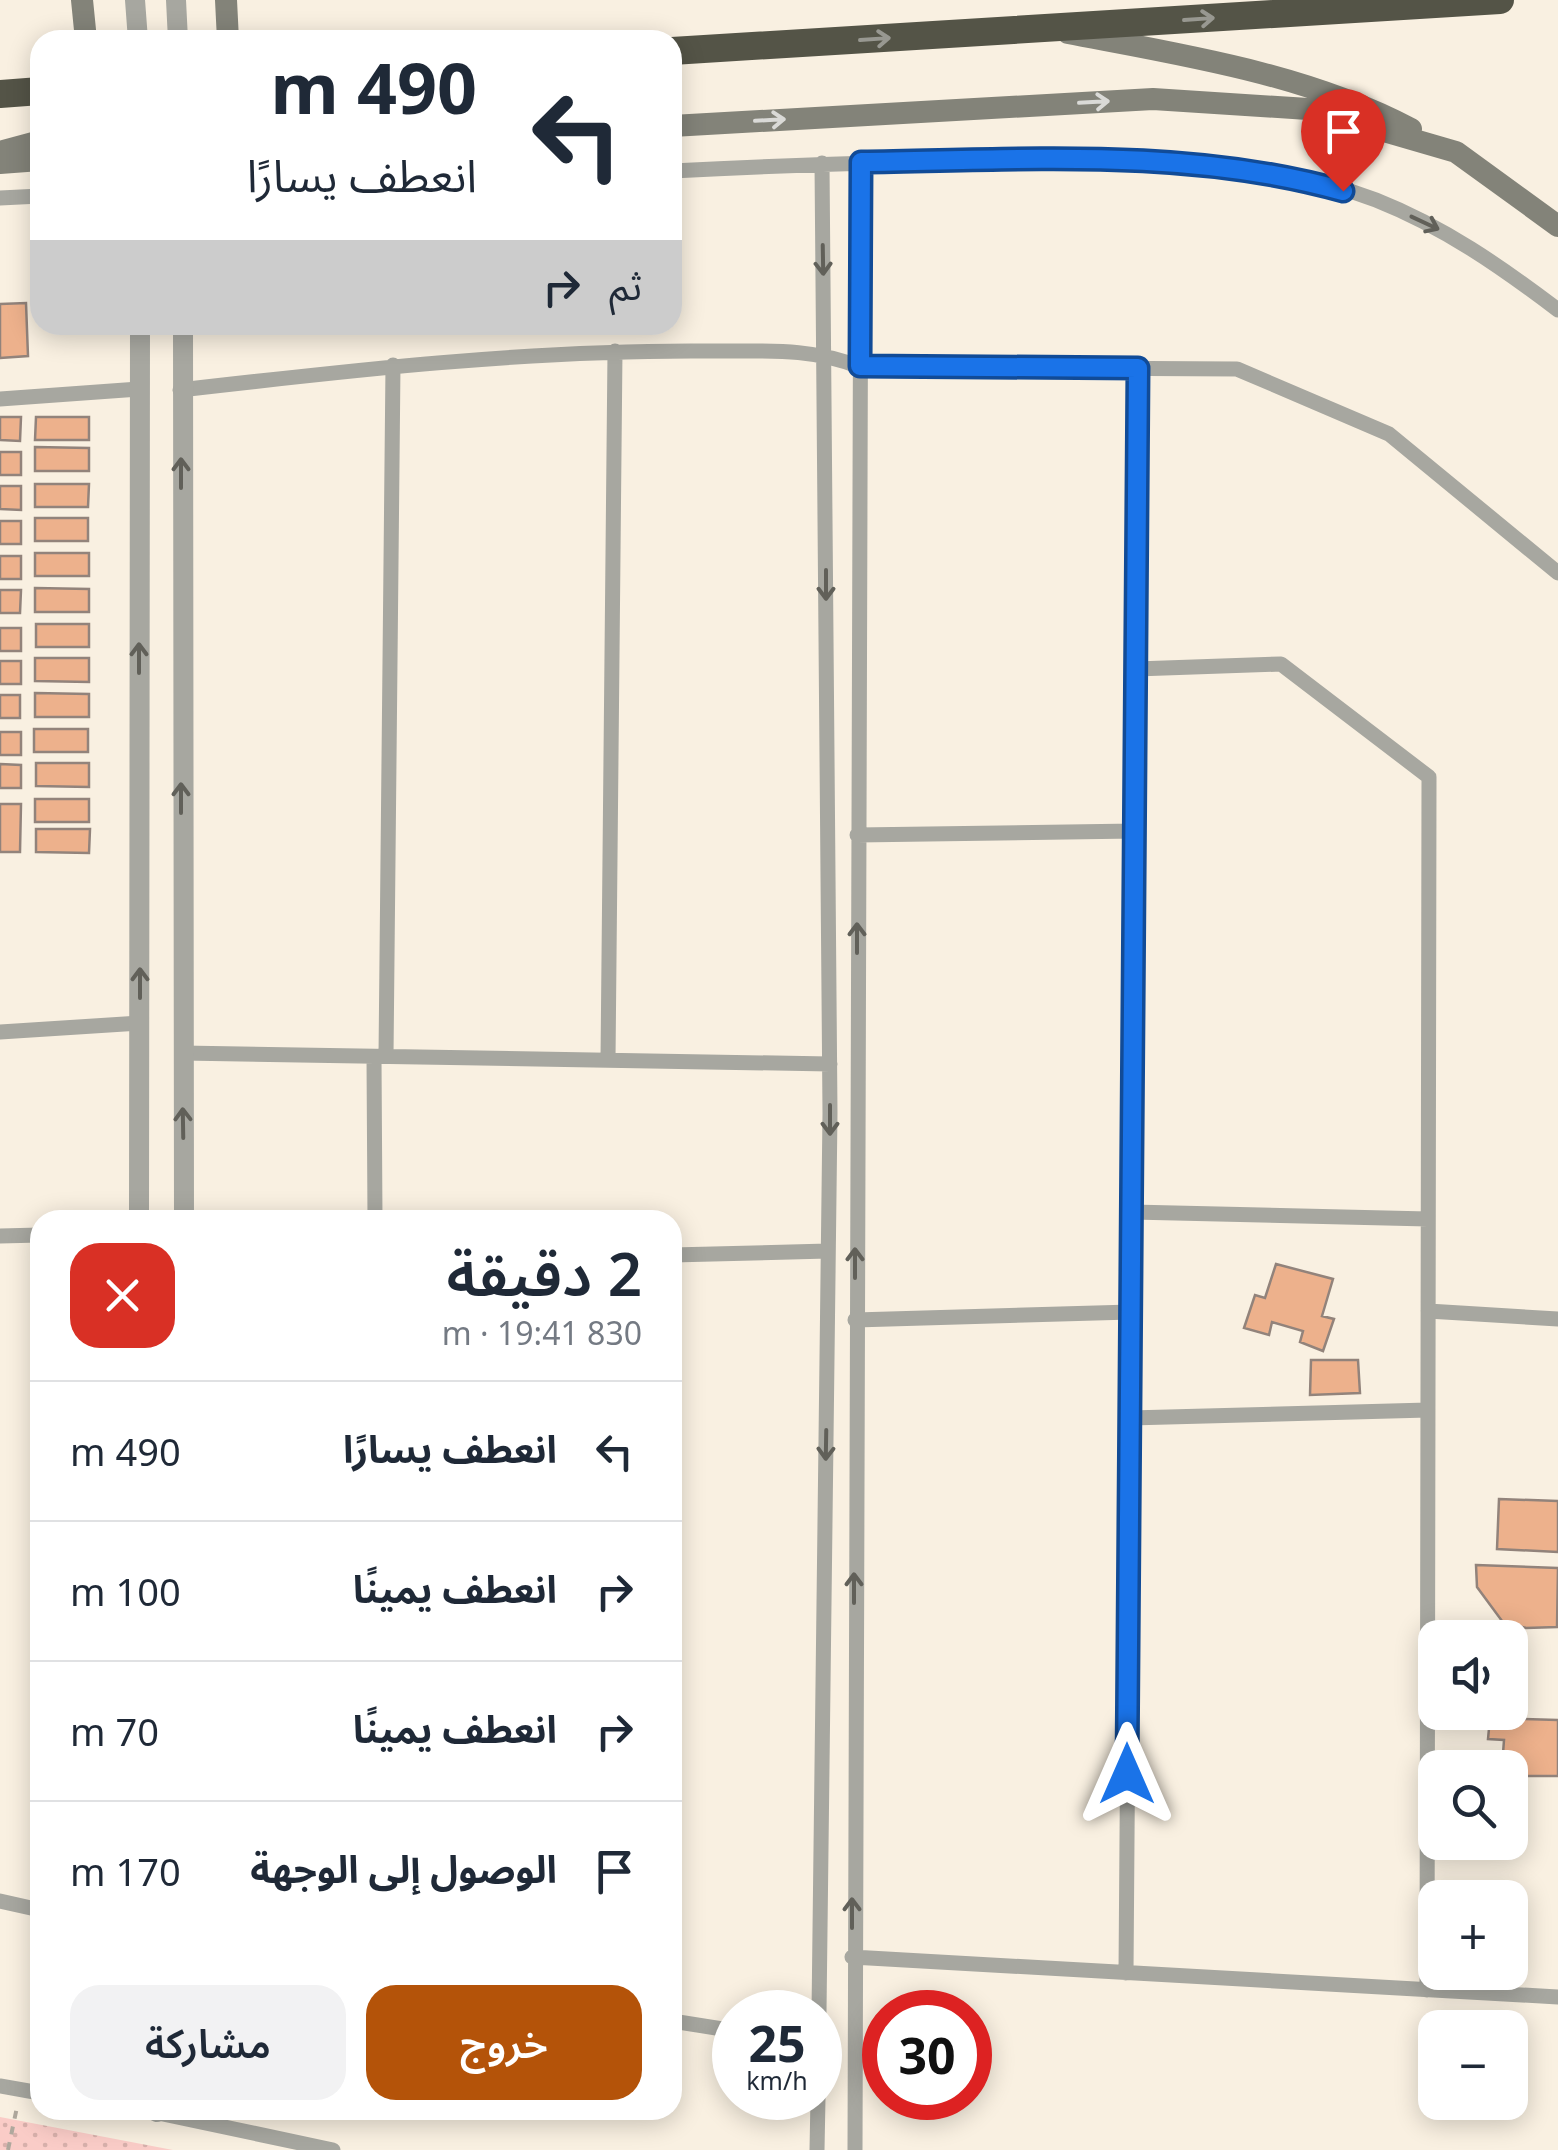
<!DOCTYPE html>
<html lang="ar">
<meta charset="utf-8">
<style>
:root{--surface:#fff;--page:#f2f2f3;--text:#1f2937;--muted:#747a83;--line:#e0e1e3;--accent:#b45309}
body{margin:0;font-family:"Noto Sans","Noto Sans Arabic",sans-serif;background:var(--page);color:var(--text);direction:rtl;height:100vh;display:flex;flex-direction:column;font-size:38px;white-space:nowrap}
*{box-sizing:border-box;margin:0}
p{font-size:32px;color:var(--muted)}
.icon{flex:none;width:55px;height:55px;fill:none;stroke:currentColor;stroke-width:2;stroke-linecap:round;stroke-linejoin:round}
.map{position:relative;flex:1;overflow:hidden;direction:ltr}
.side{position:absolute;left:30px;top:1210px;width:652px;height:910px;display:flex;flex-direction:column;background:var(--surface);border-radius:30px;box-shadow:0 5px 25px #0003;direction:rtl}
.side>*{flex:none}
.banner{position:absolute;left:30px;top:30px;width:652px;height:305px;border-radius:30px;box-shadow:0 5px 25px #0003;direction:rtl;background:#fff;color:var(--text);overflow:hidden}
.controls{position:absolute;left:1418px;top:1620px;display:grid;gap:20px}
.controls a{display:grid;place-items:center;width:110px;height:110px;border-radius:20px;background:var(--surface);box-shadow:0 5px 25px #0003;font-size:50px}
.speed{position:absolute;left:712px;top:1990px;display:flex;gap:20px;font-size:50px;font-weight:700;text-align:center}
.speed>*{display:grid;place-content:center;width:130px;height:130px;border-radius:50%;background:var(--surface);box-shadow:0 5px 25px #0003;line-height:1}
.speed small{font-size:25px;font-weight:400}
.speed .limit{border:15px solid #d22;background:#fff;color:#111}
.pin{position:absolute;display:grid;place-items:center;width:85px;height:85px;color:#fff;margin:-102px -42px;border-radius:50% 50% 50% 0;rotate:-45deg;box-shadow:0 0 10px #0007}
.pin .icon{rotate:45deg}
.me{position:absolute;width:110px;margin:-55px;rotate:0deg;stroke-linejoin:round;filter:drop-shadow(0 0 8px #0008)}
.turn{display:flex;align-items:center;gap:35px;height:210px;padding:0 40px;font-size:45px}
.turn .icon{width:130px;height:130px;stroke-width:2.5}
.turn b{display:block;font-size:70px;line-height:85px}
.then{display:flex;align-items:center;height:95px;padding:0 40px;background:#0003;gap:20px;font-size:38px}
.round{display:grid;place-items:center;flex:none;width:105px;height:105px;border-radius:30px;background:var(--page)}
.overview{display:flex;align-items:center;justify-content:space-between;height:170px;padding:0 40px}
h1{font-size:60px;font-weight:600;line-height:75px}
.primary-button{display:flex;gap:20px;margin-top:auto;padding:20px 40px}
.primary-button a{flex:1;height:115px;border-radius:30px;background:var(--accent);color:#fff;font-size:40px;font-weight:600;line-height:115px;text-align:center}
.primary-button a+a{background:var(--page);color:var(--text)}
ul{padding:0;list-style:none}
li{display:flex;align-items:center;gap:30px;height:140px;padding:0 40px;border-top:2px solid var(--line)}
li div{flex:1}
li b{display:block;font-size:38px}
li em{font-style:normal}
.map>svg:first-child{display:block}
</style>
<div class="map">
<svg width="1558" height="2150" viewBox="0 0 1558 2150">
<defs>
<pattern id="green-dots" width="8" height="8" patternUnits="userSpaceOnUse" patternTransform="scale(2.5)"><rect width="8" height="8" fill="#faccc7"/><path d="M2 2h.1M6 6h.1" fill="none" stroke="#d7b0ab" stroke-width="1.8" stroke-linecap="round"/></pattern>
</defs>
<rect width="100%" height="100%" fill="#f9f0e1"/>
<!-- green -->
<path fill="url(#green-dots)" d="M0,2117L173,2150H0Z"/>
<!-- building -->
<path fill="#edb18c" stroke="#92837b" stroke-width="2.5" d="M26,303L28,356L0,358V304Z
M0,417H21L20,441L0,440Z
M36,417H89V440H35Z
M35,447L89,448V471H35Z
M0,452H21V475H0Z
M35,484H89L88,507H35Z
M0,486H21V510L0,509Z
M35,518H88V541H35Z
M0,521H21V544H0Z
M35,553H89V576H35Z
M0,556H21V579H0Z
M35,588L89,589V612H35Z
M0,590H21L20,613H0Z
M36,624H89V647H36Z
M0,628H21V651H0Z
M35,658H89V682L35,681Z
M0,661H21V684H0Z
M35,693L89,694V717H35Z
M0,695H20V718H0Z
M34,729H88V752H34Z
M0,732H21V755H0Z
M36,763H89V787L36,786Z
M0,764L21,765V788H0Z
M35,799H89V822H35Z
M0,804H21L20,852H0Z
M36,829H90L89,853L36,852Z
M1276,1264L1333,1279L1322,1316L1334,1319L1323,1351L1300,1342L1303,1331L1272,1322L1269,1335L1244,1328L1255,1295L1265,1298Z
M1311,1360H1358L1360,1393L1310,1395Z
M1499,1499L1558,1501V1552L1497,1549Z
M1476,1565L1558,1568L1557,1627L1526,1628L1502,1621L1477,1587Z
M1490,1718L1558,1720V1776H1513V1768L1502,1767L1504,1740L1488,1739Z"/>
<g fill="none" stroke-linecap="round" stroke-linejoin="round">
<!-- path -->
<path stroke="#afa89d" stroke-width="4" stroke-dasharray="8 8" stroke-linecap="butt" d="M8,2150L17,2107"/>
<!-- minor -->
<path stroke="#a7a7a0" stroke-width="15" d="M672,171C789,165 906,161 1023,161C1141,160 1264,157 1376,200C1444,227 1500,266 1558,310
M0,198L40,196
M180,390C354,370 528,350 703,351C759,352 807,346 860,367L1237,369L1389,434L1558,573
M0,399L139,389
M1136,669L1281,664L1429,777L1427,1990
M857,835L1135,831
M0,1032L140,1023
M182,1053L830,1064
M386,1056L393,365
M374,1058L375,1220
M608,1060L615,351
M1132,1212L1428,1219
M0,1236L40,1235
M672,1255L828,1251
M1428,1311L1558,1319
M855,1320L1131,1312
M1130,1418L1428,1410
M0,1901L40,1910
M852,1957L1558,1997
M1126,1973L1138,368
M819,2012L830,1113L822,163
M672,2021L735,2031
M0,2086L40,2093
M144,2110L333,2150
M817,2150L818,2098
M855,2150L861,161"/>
<!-- tertiary -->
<path stroke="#a7a7a0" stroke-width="20" d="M135,0L138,40
M176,0L178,40
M183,325L184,1220
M139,1220L140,325
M156,2110L157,2112"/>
<!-- secondary -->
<path stroke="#838379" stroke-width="22" d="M82,0L86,40
M226,0L228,40
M1068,33C1183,55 1307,74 1411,129
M672,126L1153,99L1308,109L1456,152L1558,226
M0,152L40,141
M0,163L40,160"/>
<!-- motorway -->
<path stroke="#545447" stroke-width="28" d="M672,51L1500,0
M0,94L40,91"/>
</g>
<!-- one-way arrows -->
<defs><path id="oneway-shaft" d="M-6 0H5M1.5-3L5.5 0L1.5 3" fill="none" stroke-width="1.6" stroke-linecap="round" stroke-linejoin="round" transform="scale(2.5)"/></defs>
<g stroke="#989891">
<use href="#oneway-shaft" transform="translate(1199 19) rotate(-4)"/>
<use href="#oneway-shaft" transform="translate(875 39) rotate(-4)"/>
</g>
<g stroke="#dadad7">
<use href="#oneway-shaft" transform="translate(1094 102) rotate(-3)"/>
<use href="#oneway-shaft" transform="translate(770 120) rotate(-3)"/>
</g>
<g stroke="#616059">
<use href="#oneway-shaft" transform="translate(1425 223) rotate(25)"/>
<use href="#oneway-shaft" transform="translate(823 260) rotate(89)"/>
<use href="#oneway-shaft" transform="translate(181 473) rotate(-90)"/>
<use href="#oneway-shaft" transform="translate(826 585) rotate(90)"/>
<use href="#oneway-shaft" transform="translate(139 658) rotate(-90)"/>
<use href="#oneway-shaft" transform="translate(181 798) rotate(-90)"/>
<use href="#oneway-shaft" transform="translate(857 938) rotate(-90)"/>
<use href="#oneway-shaft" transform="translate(140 983) rotate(-90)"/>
<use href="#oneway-shaft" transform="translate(830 1120) rotate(90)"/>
<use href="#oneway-shaft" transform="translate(183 1123) rotate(-91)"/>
<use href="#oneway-shaft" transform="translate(855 1263) rotate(-90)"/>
<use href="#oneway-shaft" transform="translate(826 1445) rotate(91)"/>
<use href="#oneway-shaft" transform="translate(854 1588) rotate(-90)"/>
<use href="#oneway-shaft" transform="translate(852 1913) rotate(-90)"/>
</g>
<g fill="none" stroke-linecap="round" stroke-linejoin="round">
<defs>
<path id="route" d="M1127,1774L1138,368L860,366L861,162C1022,160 1187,147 1343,191"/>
</defs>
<!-- route casing -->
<use href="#route" stroke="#114b97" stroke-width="25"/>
<!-- route -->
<use href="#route" stroke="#1a73e8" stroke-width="18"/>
</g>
</svg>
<div class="controls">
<a><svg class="icon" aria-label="sound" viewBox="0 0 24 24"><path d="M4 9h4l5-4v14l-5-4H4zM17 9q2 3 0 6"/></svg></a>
<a><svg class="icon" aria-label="search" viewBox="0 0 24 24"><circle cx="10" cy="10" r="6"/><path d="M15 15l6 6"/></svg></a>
<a>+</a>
<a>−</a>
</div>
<div class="speed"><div>25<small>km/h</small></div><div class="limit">30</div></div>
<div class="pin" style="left:1343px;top:191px;background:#d93025"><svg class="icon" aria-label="arrive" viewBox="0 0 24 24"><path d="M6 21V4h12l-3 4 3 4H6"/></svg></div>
<svg class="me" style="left:1127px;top:1774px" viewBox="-20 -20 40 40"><path d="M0-17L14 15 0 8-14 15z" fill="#1a73e8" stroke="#fff" stroke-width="4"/></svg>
<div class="banner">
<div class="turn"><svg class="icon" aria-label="left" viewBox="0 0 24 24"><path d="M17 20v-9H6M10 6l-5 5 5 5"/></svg><div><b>490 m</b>انعطف يسارًا</div></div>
<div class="then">ثم<svg class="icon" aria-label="right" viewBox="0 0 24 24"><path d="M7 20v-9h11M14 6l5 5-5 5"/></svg></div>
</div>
<section class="side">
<div class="overview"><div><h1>2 دقيقة</h1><p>830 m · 19:41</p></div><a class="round" style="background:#d93025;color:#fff"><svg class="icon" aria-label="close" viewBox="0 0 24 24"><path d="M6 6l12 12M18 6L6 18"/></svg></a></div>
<ul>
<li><svg class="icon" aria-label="left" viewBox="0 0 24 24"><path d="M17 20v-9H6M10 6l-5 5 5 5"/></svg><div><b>انعطف يسارًا</b></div><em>490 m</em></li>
<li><svg class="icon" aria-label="right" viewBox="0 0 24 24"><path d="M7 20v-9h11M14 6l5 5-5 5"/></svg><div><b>انعطف يمينًا</b></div><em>100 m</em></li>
<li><svg class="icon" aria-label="right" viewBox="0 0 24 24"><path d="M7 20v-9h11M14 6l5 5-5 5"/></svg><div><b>انعطف يمينًا</b></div><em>70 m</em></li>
<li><svg class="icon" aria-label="arrive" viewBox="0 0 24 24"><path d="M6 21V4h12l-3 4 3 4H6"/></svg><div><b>الوصول إلى الوجهة</b></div><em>170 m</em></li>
</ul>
<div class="primary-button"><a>خروج</a><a>مشاركة</a></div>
</section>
</div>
